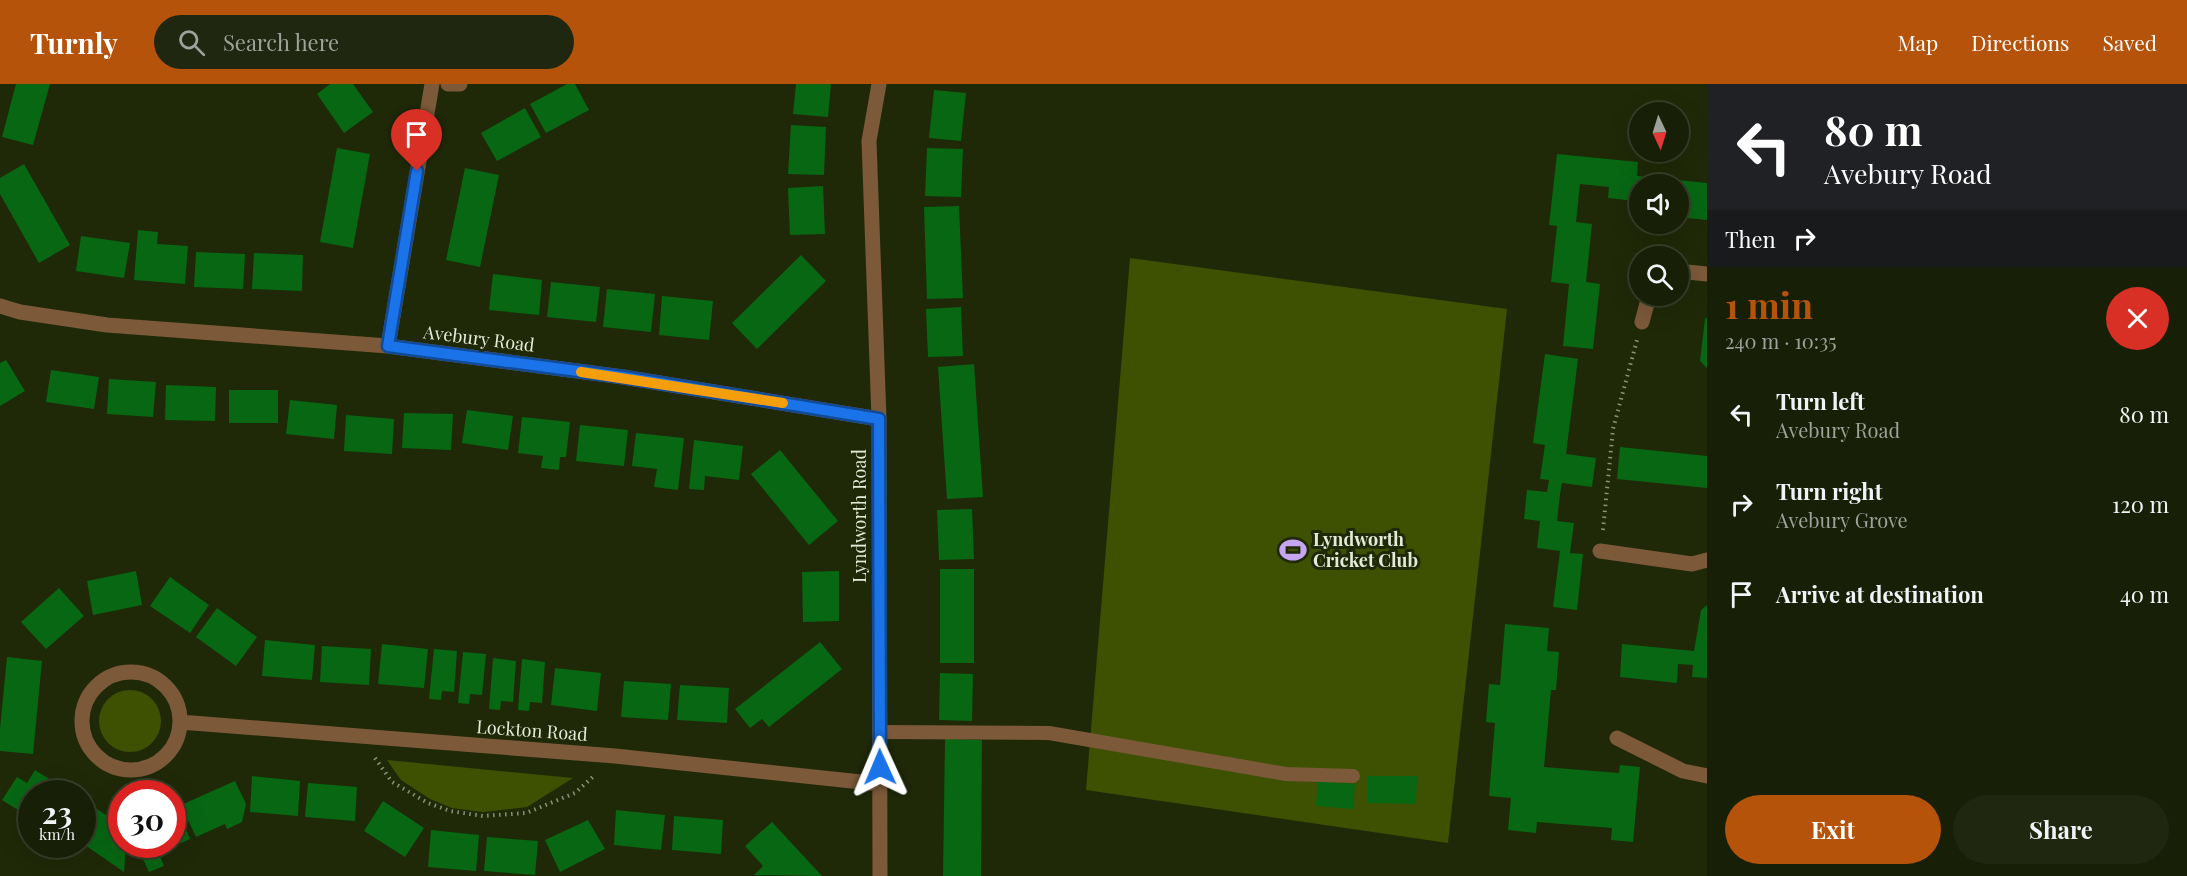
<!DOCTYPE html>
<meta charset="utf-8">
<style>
:root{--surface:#171f06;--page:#202710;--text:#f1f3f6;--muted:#9ea29b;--line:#363d28;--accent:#b45309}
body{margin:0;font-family:"Playfair Display",serif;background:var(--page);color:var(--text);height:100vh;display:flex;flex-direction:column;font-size:22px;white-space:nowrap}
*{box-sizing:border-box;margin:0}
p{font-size:20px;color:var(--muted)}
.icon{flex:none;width:33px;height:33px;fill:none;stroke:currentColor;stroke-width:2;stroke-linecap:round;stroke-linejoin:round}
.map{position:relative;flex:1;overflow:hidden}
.panel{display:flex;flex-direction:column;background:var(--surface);width:480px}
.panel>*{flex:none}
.banner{background:#202124;color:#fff;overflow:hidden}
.needle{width:39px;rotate:176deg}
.tools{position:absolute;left:1629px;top:18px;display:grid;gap:12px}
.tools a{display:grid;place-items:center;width:60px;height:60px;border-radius:50%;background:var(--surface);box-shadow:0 6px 24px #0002,0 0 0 2px var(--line);font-size:30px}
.speed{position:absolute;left:18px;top:696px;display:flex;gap:12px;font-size:30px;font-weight:700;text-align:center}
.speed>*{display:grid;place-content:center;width:78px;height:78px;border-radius:50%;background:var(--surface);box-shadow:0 6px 24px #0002,0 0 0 2px var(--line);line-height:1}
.speed small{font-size:15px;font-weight:400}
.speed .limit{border:9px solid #d22;background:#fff;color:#111}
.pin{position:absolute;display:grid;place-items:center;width:51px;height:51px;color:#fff;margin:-62px -26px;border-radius:50% 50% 50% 0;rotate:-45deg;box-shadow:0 0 6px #0007}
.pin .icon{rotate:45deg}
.me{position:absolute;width:66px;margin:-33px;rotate:359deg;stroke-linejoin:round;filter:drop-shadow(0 0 4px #0008)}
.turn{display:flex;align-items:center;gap:21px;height:126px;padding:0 18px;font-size:27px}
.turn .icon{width:78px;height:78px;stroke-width:2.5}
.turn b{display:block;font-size:42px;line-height:51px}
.then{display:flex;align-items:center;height:57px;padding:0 18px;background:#0003;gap:12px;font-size:22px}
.round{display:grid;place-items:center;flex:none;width:63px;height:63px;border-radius:32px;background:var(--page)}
.summary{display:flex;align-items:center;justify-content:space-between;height:102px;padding:0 18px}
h1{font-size:36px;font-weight:700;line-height:45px;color:var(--accent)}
.primary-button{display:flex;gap:12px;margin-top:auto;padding:12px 18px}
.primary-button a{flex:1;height:69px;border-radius:36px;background:var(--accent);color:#fff;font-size:24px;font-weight:700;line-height:69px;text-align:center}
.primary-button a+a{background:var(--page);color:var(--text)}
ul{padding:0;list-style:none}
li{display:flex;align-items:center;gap:18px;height:90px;padding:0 18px}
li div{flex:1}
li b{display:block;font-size:22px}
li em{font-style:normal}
header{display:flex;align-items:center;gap:36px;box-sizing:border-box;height:84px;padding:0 30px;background:var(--accent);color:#fff}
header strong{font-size:28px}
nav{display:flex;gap:33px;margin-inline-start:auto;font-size:21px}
.search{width:420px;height:54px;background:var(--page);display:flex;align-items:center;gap:15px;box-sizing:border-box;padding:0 21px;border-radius:33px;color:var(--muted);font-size:22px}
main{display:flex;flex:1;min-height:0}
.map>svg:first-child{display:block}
</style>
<header>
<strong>Turnly</strong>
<div class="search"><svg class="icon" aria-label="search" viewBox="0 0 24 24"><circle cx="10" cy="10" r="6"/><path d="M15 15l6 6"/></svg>Search here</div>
<nav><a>Map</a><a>Directions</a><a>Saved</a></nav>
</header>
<main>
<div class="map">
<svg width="1707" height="792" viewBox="0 0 1707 792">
<rect width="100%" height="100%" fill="#1f2908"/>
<!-- green -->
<path fill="#3e5102" d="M1130,174L1507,225L1448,759L1086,706Z
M99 637a31 31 0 1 1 62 0a31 31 0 1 1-62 0Z
M387,676L573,694L527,723L483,728L452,724L430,715L401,696Z"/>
<!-- building -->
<path fill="#076713" d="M16,0H50L33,61L2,53Z
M330,0H353L373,28L344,49L317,10Z
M567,0H575L589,26L546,49L530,20Z
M796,0H831L828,33L793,30Z
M934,6L966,9L961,57L929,54Z
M525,24L541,53L497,77L481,49Z
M791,41L826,43L824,91L788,90Z
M337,64L370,70L353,164L320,158Z
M927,64L963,65L961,113L925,112Z
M1557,70L1638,78L1637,92L1707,99V136L1678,133V100H1640V129H1633L1635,117L1608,114L1609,103L1580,100L1576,138L1592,140L1586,198L1600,200L1593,265L1563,262L1569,200L1551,198L1557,142L1549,141Z
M24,80L70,161L39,179L0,110V94Z
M465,84L499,91L480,183L446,176Z
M823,102L825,150L790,151L788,104Z
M959,122L963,214L927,215L924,123Z
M138,146L158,148L157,160L188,162L185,200L134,196Z
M81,152L130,159L124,194L76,187Z
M196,168L245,170L243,205L194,203Z
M254,169L303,171L302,207L252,205Z
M801,171L826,197L757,265L732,239Z
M493,190L542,196L539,231L489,226Z
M551,198L600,203L596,238L547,233Z
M607,205L655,210L651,248L603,243Z
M662,212L713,217L709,256L659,251Z
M961,223L963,272L928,273L926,225Z
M1707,233V284L1700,277L1705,235Z
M1545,270L1578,275L1566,370L1596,374L1592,403L1562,399L1560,410L1557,437L1574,439L1570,469L1583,470L1577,526L1553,523L1560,467L1537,464L1540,437L1524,435L1527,406L1547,408L1549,396L1540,395L1545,361L1533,359Z
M6,276L25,307L0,322V279Z
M974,280L983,413L947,415L938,283Z
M51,286L99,293L94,325L46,318Z
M109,295L156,298L153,333L107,330Z
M166,301L216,303L215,337L165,336Z
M229,306H278V339H229Z
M290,316L337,321L334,355L286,350Z
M467,326L513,332L508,366L462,359Z
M404,329L453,330L451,366L402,364Z
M346,331L394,335L392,370L344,367Z
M522,333L570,338L566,373H560L559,386L541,384L543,372L518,369Z
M580,341L628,346L624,382L576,377Z
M636,349L684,354L678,406L654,403L657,385L632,382Z
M694,356L743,362L739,396L705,392L704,406L689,405Z
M1620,363L1707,372V404L1617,395Z
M780,366L838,437L809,461L751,390Z
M972,425L974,475L939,476L937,426Z
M940,485H974V579H940Z
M136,487L142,521L93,531L87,497Z
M839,487V537L803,538L802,488Z
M170,493L209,521L190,549L150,522Z
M59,504L84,532L46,565L21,538Z
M1707,521V594L1692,593L1693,581L1678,580L1677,599L1620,593L1622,560L1694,567L1701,526Z
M217,524L257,553L236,582L196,553Z
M1505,540L1549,544L1547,567L1559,568L1556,606H1551L1544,683L1619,689L1620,681L1640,683L1633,758L1611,756L1612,744L1537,738L1536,749L1508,746L1511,714L1489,712L1495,639L1486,638L1489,600L1500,601Z
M265,556L315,561L312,596L262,592Z
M820,558L842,585L769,643L762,635L750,644L735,625Z
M382,560L428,565L424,604L378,600Z
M322,562L371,565L369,601L320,598Z
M434,565L457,567L454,608L442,607L441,616L429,615Z
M463,568L486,570L482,611L470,610L469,620L458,619Z
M7,573L42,577L33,670L0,667V645Z
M493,574L516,577L513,618L501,617L500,626L489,625Z
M522,575L545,578L542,619L530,618L529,627L518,626Z
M555,584L601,589L597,627L551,621Z
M940,589L973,590L972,637L939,636Z
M624,597L671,600L668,636L621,633Z
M680,601L729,604L727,639L677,636Z
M945,655L982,656L981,792H943Z
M35,686L73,710H32V725L22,719L18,726L2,716L17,693L27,699Z
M252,692L300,697L298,732L250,728Z
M1367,692H1417L1416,720L1367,719Z
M235,697L246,720L242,738L227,745L225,740L196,753L181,721Z
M1318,697L1355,700L1353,725L1316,722Z
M308,699L357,703L355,737L305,733Z
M82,715L121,741L117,747L122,749V760H126L124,788L82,759Z
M383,717L424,744L405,773L364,747Z
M176,723L190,755L159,769L164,782L149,788L136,760H172V725Z
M616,726L665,731L661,766L614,761Z
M674,732L723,736L721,770L672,766Z
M588,736L605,765L560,788L545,756Z
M772,738L822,792L754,791L763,782L745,762Z
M431,746L479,751L476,787L428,783Z
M487,753L538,757L535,791L484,787Z"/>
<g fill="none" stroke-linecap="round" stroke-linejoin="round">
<!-- path -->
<path stroke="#8a9279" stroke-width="4" stroke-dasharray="1.5 4.5" stroke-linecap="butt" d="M1603,446L1613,345L1637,256
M375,674L392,698L428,719L450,727L483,732L526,729L575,709L595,691"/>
<!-- lane -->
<path stroke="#7b5939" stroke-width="14" d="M880,648L1049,649L1286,690L1353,692"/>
<!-- street -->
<path stroke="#7b5939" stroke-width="15" d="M448,0H460
M879,0L869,57L879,335L880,792
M1678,187L1707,190
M0,222L20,228L107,241L388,262L623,293L879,335
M1642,238L1649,212
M388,262L432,0
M1600,467L1692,480L1707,476
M82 637a49 49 0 1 1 98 0a49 49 0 1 1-98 0Z
M180,638L615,672L880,700
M1617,654L1683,687L1707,692"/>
</g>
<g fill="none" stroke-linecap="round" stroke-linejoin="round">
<defs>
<path id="route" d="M417,87L388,262L623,293L879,335L880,683"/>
</defs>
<!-- route casing -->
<use href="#route" stroke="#114b97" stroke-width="15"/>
<!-- route -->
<use href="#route" stroke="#1a73e8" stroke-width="10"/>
<!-- slow -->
<path stroke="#f59e0b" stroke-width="10" d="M581,288L783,319"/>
</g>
<!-- icons -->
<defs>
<symbol id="stadium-bare" viewBox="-9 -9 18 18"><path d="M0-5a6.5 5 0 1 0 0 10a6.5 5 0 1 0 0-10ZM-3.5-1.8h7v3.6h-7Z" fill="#c6a6f0" stroke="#1f2908" stroke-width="2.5" paint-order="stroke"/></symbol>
</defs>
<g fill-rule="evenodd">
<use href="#stadium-bare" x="1274" y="447" width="38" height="38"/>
</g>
<g text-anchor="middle" stroke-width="6" stroke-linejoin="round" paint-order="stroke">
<!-- street labels -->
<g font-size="18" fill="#e3ead7" stroke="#1f2908">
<text transform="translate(479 255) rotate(7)" y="6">Avebury Road</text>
<text transform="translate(860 432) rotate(-90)" y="6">Lyndworth Road</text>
<text transform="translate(532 647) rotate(4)" y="6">Lockton Road</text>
</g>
<!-- poi labels -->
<g font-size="18" font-weight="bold" fill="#e3ead7" stroke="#1f2908" text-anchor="start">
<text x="1313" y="462">Lyndworth<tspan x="1313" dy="21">Cricket Club</tspan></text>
</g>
</g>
</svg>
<div class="tools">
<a><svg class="needle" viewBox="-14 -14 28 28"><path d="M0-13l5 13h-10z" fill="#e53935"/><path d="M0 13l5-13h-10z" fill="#9ea29b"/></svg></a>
<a><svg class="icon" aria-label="sound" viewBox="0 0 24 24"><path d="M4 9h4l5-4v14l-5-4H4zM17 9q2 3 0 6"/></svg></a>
<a><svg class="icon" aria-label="search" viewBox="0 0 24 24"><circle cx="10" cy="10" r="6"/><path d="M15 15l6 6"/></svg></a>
</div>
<div class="speed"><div>23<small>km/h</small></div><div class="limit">30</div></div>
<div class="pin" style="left:417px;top:87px;background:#d93025"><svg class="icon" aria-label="arrive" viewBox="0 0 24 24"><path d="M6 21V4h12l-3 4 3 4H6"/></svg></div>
<svg class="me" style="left:880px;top:683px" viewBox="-20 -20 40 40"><path d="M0-17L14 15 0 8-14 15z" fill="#1a73e8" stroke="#fff" stroke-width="4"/></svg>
</div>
<section class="panel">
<div class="banner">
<div class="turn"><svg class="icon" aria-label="left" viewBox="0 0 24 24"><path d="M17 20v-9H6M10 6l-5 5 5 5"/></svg><div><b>80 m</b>Avebury Road</div></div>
<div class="then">Then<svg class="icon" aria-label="right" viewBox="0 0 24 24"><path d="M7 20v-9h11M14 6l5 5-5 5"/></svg></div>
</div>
<div class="summary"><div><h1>1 min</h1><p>240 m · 10:35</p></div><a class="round" style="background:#d93025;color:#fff"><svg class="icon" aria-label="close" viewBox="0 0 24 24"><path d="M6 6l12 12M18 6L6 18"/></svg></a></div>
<ul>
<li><svg class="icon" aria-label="left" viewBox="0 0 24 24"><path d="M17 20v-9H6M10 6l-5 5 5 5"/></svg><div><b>Turn left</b><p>Avebury Road</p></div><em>80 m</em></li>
<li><svg class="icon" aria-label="right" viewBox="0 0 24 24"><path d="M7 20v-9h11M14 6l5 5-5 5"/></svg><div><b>Turn right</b><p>Avebury Grove</p></div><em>120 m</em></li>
<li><svg class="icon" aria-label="arrive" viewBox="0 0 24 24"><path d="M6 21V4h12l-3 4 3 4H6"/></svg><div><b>Arrive at destination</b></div><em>40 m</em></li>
</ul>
<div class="primary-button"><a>Exit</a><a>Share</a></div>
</section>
</main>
